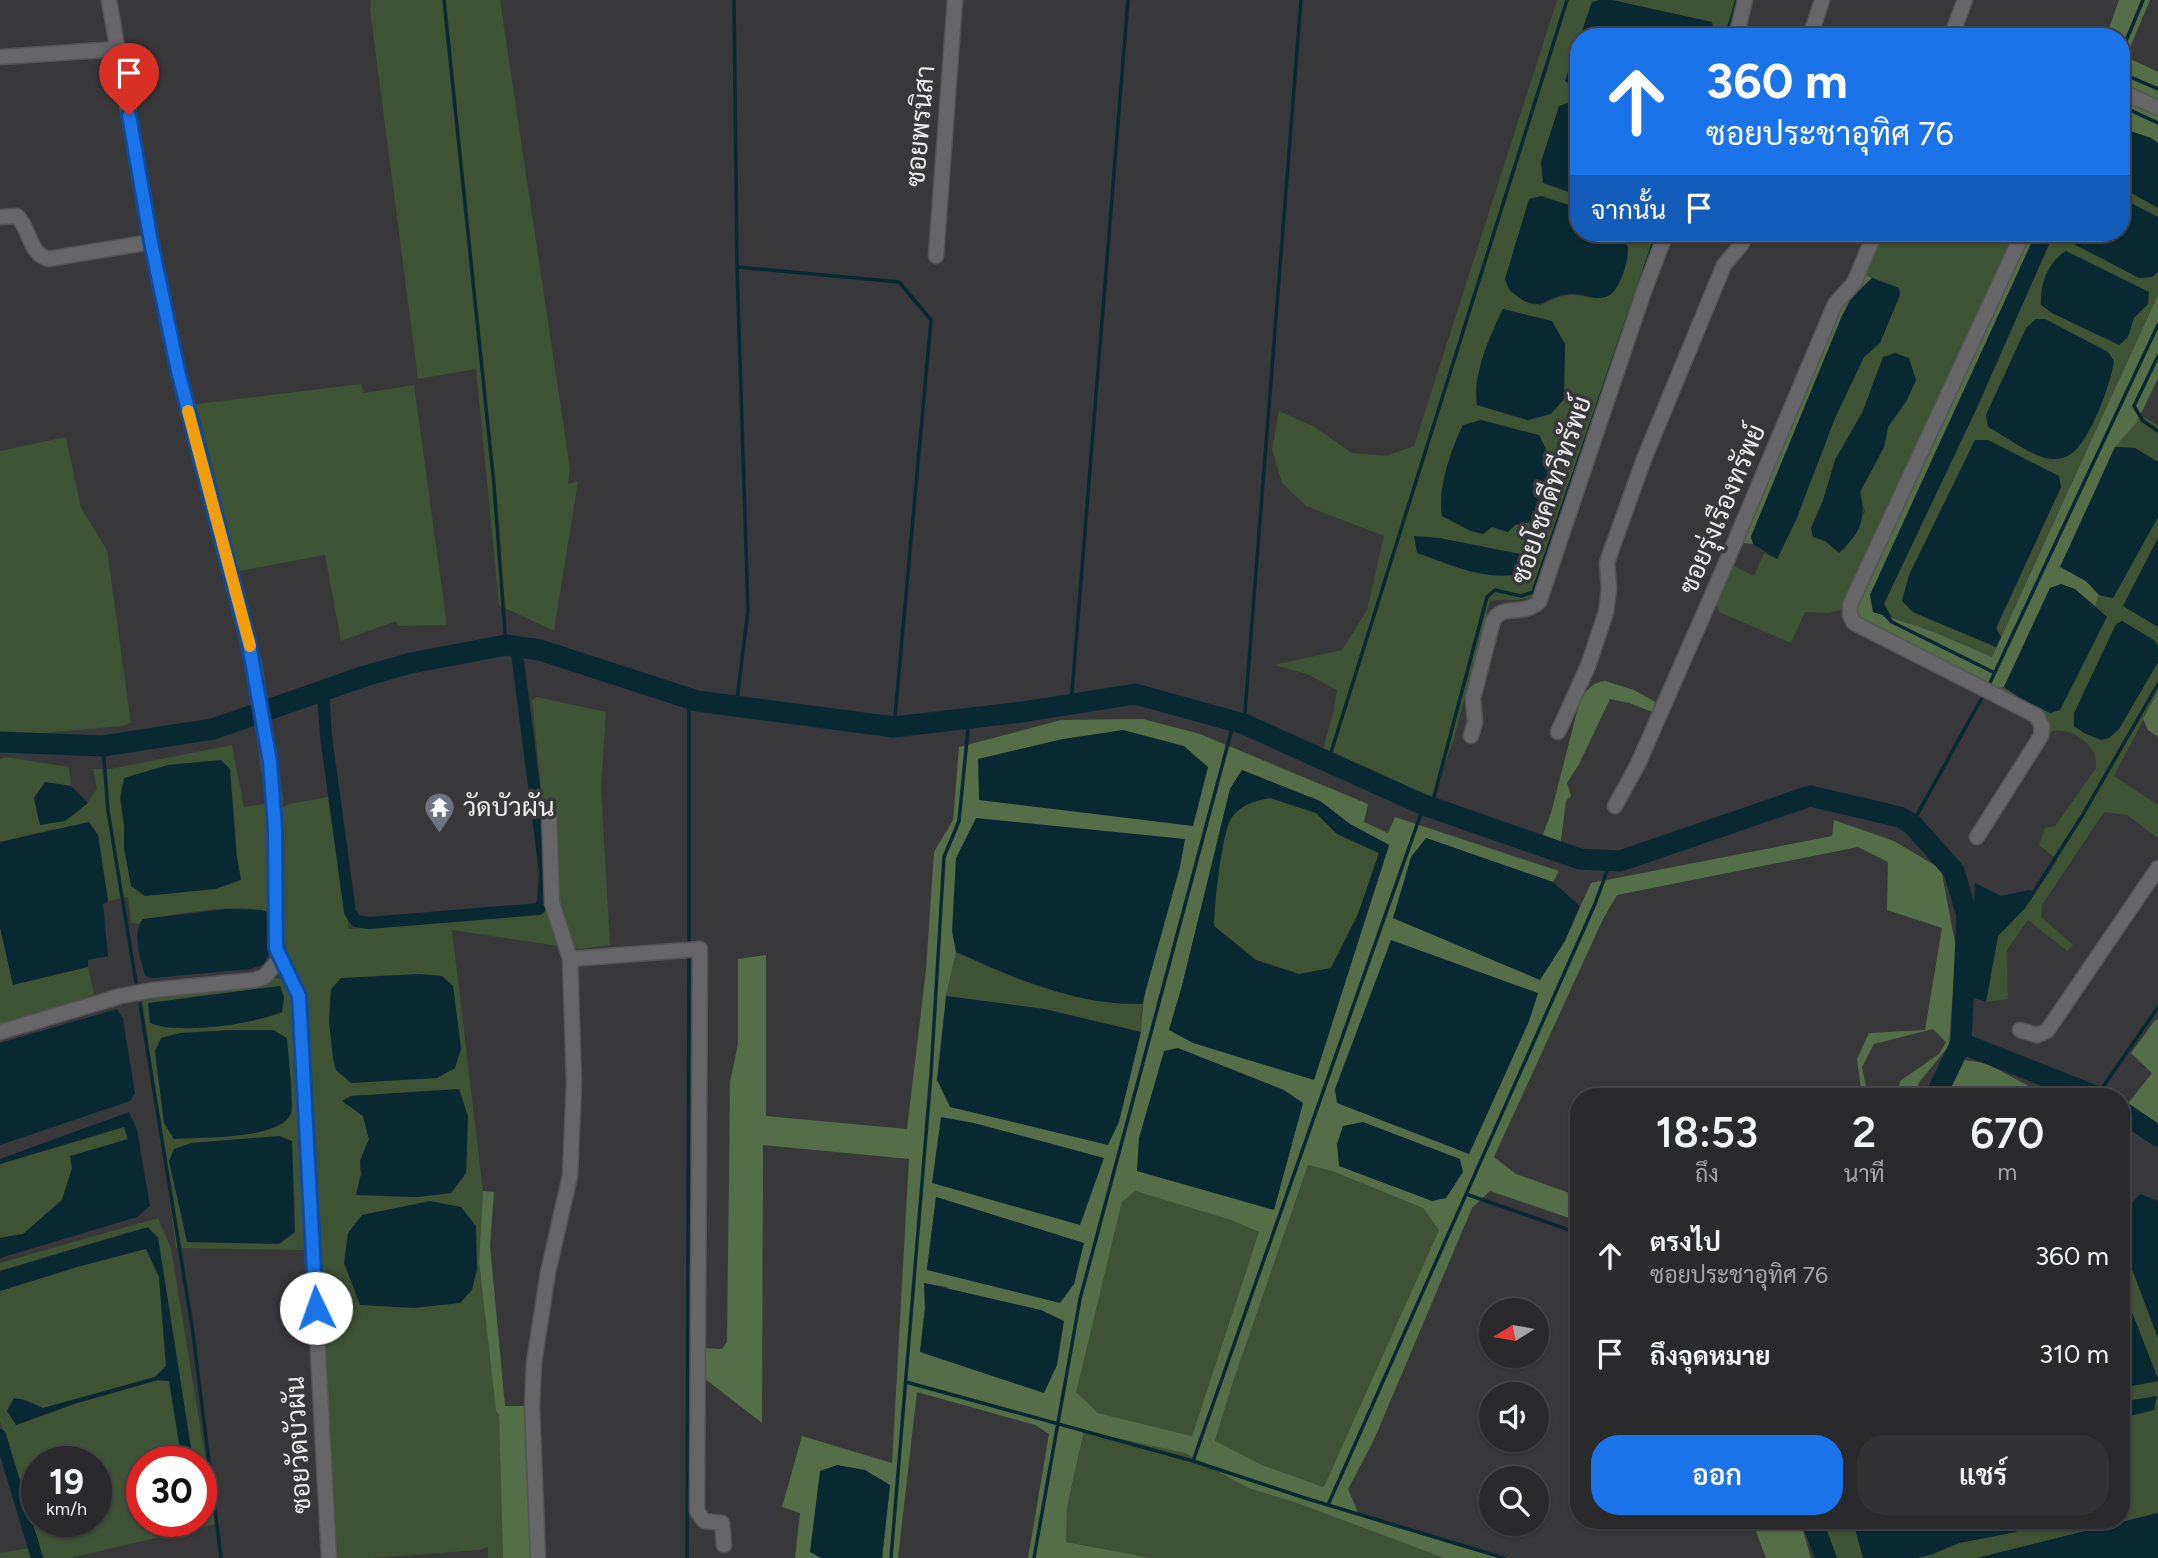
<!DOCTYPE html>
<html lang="th">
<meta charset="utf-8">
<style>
:root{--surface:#2a292b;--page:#323133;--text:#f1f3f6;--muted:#a5a6a9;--line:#464547;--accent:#1a73e8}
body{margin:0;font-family:Figtree,Sarabun,sans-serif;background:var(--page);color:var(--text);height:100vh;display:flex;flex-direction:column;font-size:26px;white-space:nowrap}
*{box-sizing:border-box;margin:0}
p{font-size:23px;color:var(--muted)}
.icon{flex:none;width:38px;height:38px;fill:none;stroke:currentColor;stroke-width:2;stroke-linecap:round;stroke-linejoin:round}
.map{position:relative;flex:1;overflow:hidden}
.panel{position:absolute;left:1570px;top:1088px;width:560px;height:441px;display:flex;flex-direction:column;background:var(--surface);border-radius:28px;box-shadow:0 2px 5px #0004,0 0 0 2px var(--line)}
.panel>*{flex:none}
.top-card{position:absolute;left:1570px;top:28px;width:560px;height:214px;border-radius:28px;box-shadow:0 2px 5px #0004,0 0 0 2px var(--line);background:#1a73e8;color:#fff;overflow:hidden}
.needle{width:46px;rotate:259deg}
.buttons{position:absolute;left:1479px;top:1298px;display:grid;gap:14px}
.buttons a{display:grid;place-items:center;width:70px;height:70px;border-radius:50%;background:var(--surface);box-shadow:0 2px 5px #0004,0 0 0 2px var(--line);font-size:35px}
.speed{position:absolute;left:21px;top:1446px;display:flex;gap:14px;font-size:35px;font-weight:700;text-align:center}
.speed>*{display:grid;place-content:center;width:91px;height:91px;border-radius:50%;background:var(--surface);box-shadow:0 2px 5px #0004,0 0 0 2px var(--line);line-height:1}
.speed small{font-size:18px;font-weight:400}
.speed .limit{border:10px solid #d22;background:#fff;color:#111}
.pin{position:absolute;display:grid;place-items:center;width:60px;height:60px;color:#fff;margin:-72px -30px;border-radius:50% 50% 50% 0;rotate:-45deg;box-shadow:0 0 7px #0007}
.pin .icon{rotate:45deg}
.me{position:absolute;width:77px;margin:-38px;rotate:357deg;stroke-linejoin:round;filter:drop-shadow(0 0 5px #0008)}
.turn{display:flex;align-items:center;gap:24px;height:147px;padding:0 21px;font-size:32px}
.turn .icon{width:91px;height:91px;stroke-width:2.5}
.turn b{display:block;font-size:49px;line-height:60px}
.then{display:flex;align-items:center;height:66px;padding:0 21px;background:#0003;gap:14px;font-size:26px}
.eta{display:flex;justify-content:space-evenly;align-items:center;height:119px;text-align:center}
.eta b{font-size:42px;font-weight:600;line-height:49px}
.cta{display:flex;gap:14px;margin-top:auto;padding:14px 21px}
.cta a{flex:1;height:80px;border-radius:28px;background:var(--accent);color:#fff;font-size:28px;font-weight:600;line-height:80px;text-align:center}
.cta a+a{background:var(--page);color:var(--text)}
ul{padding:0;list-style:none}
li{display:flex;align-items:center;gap:21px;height:98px;padding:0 21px}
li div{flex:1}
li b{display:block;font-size:26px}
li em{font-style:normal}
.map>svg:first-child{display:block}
</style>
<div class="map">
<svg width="2158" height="1558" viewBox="0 0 2158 1558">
<rect width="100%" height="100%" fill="#383739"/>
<!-- green -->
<path fill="#3d5334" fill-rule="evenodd" d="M371,0H500L570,469L568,484L578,481L554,631L499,605L476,369L418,379L370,10Z
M1557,0H1600L1592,2L1565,81L1578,88V103L1569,102L1543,183L1578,195V208L1541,196L1539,306C1560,295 1568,292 1591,298L1628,248L1620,233H1664L1536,595C1516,604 1509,597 1490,601L1454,739L1430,803L1323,749L1333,713L1337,690L1307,674L1274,665L1342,650L1367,610L1384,536L1306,506L1282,483L1272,449L1279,411L1313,426L1352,453L1386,456L1414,446ZM1503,309L1552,321L1564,399L1551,414L1528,420L1477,405C1472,377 1490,335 1503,309ZM1463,426L1508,532L1492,527L1483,534L1471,531L1442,516C1438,487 1450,452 1463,426ZM1415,536L1439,538L1525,555L1520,574Z
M1612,0H1738L1728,37H1715L1711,22Z
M2121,187L2158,208V295L2001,637L1996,629L2061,487L1913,612L1996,647L1992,657L1934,632L1892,618L1883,604L1975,412L2054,233H2121Z
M1880,233H2017L1843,609L1829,613L1805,612L1791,643L1719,612L1714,599L1732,565L1754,576L1764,553L1777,559L1796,520L1835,418L1864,357L1880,342L1900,295L1899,288L1863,274ZM1907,400L1888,427L1884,447L1860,492L1865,512L1839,552L1825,541L1813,537L1811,528L1823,501L1835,460L1862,413Z
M361,384L364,393L414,385L447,625L398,626L396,621L341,641L325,555L239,571L196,404Z
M2141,415L2158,425V462L2135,448L2115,447L2137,422Z
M66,437L81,508L107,550L131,723L122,726L0,737V451Z
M2158,517V538L2123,606L2158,627V646L2153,640L2122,621L2119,729L2158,662V692L2114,776L2158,805V838L2127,815L2104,812L2042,905L2041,917L2073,945L2067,951L2028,920L2007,950L2008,999L1986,1002L1998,936L2025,908L2058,860L2039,845L2045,828L2055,826L2096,768C2096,763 2096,755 2093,751C2084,737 2067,728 2052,731L2012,794L2003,784L2035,732C2025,708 2006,714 1997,688L2004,687L2023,700L2107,617L2095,606L2099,595L2113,598Z
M537,697L606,712L601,789L610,945L579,949L452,930L483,1191L479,1262L496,1410L499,1413L503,1558H488V1547L479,1550L372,1558H333L320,1297L289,962L283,930L280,809L289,804L328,797L349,929L541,913L537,902L546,894L545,829L532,700ZM442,976L453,986L461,1049ZM459,1089L468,1117L466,1173L451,1193L418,1197L356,1195L361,1174L360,1161L369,1139L363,1116L343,1101L351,1096ZM388,1211L360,1305L362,1215Z
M232,745L244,807L271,803L270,913C236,901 179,915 143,919L139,924L131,923L128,897L108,901L98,835L54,829L0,842V759L6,757L69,767L71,786L45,782L36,810L41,825L87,803L97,789L93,769H110ZM124,825L237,858L241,880L124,848Z
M1271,798L1316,813L1337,834L1379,853L1358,914L1331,968L1299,974L1256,960L1214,926C1214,907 1222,829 1232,817C1243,803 1255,801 1271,798Z
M0,927L13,984L88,967L94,994L82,1000L0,1024Z
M956,952L1018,979L1124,1004H1142L1141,1032L1044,1009L946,996Z
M278,978L287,981L292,994L306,1250L176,1248L142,996ZM282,1012L232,1025L163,1028ZM233,1030H273L286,1038L292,1112L180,1033Z
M124,1127L128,1140L72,1168L62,1200L23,1234L0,1238V1164Z
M1308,1165L1332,1171L1423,1208L1439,1230L1325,1487L1262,1465L1215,1442L1232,1385Z
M1135,1191L1231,1220L1259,1232L1192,1436L1098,1413L1075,1392L1122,1202Z
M158,1218L171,1248L216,1524L70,1558H0V1553L40,1546L0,1421V1291L77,1267L146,1248L159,1277L166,1366L155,1377L43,1408L25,1400L16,1425L77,1403L158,1380L170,1381L182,1461H142V1521H201V1461H193L158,1237L129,1232L0,1271V1263ZM37,1461H96V1521H37Z
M2121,1233L2124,1248L2158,1338V1379L2121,1284Z
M2158,1381V1513L1977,1558H1917L1933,1554L1959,1543L2016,1532L2026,1521H2121V1418L2153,1410L2157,1397L2121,1402V1388Z
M1084,1431L1185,1453L1248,1488L1297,1503L1444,1558H1151L1066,1542L1067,1507Z
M1820,1521H1853L1863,1558H1836Z"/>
<!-- forest -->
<path fill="#546f48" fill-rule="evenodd" d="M2119,0H2150L2126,57L2158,72V105L2121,87V37H2106Z
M2121,95L2158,112V143L2151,138L2121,128Z
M2027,233H2036L1870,595L1874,612L1934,632L1992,657L2158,295V378L2137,422L2115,447L2061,567L2086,581L2099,595L2095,606C2080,594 2069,581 2050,588L2004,687L1996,688L1859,619L1854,610Z
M1863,274L1872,278L1860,289L1842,316L1751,536L1753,544L1741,543L1840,302Z
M1605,681L1634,690L1659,704L1655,713L1629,703L1610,699L1579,764L1567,783L1571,796L1566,801L1560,848L1541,840L1551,813L1579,704C1586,691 1590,683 1605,681Z
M2158,692V737L2148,730L2143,719Z
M1143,719L1200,734L1368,804L1364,822L1388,833L1395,817L1559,871L1553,882L1426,838L1393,918L1540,979L1565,940L1591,883L1832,836L1834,820L1894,841L1941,869L1956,948L1949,1046L1920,1081L1912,1097H1898L1900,1081L1939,1054L1946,1042L1933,1029L1874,1044L1862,1067L1868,1097H1862L1857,1059L1869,1033L1925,1030L1942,928L1887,910L1888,862L1858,847L1617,895L1603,919L1494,1157L1516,1174L1578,1196V1221L1490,1191L1472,1208L1373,1442L1348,1489L1359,1515L1508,1558H1444L1297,1503L1248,1488L1185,1453L1084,1431L1067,1507L1066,1542L1151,1558H1028L1049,1434L1035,1425L917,1392L898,1558H882L890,1485L810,1551L821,1558H795L800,1513L782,1507L802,1436L892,1463L909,1159L763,1145L762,1423L705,1379L706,1348L722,1349L727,1342L730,1082L738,1044V959L766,955V1116L907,1129L926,970L934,852L953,820L959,747L1061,720ZM1242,770L1320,801L1350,824L1389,845L1314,1080L1169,1030L1182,986L1230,789ZM1184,839C1173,904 1143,967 1141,1032L946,996L956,952ZM1538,993L1529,1021L1469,1154L1424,1135ZM1303,1103L1274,1209L1137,1171ZM1308,1165L1332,1171L1423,1208L1439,1230L1324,1487L1262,1465L1215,1441L1232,1385ZM1135,1191L1231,1220L1259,1232L1192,1436L1098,1413L1076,1392L1122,1202ZM936,1197L1083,1243L1074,1284L927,1269ZM924,1283L947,1287L920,1352L925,1308Z
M2156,1019L2158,1021V1125L2126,1106L2152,1073L2131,1053Z
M1963,1060L1986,1063L2049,1097H1944Z
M483,1191L494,1192L490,1246L505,1406H525L531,1558H503L499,1414L496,1411L479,1262Z
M1752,1521H1800L1811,1558H1766Z"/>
<!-- water -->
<path fill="#092932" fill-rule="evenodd" d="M1600,0H1612L1712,22L1715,37H1580L1592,2Z
M1578,41V88L1565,81Z
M1570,102L1578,103V195L1543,183L1541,162L1559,106Z
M2121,128L2151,138L2158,143V208L2121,187Z
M1541,196L1578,208V233H1620C1622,237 1627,243 1628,247C1629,259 1620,291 1608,296C1595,302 1584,293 1571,294C1546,295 1541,315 1517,296C1509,291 1508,288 1505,279L1529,199Z
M2121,198L2158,217V272L2152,277L2139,278L2070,242L2067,233H2121Z
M2036,233H2054L1975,412L1884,604L1892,618L1873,612L1870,595Z
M2066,251L2149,292L2148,304L2134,318L2128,337L2119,345L2052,313L2041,305C2040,284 2047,263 2066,251Z
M1872,278L1899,288L1900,295L1880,343L1864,357L1835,418L1796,520L1777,559L1753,544L1751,537L1842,316L1850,300Z
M1503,309L1552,321L1565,344L1564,399L1551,414L1528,420L1477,405C1472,377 1490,335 1503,309Z
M2036,319H2045L2108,352L2114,361C2111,384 2090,441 2071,454C2064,459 2054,460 2045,458C2031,455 2003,435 1988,427L1986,415L2026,328Z
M1895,353L1909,358L1916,380L1907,400L1888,427L1884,447L1860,492C1866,520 1861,533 1839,553L1825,541L1813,537L1811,528L1823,501L1835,460L1862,413L1883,357Z
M1481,420L1539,435L1553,463L1544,505L1536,521L1515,525L1508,532L1492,527L1483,534L1471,531L1442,516C1438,487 1450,452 1463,425Z
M1975,440H1988L2059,476L2061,487L1996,628L2001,637L1996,647L1913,612L1902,601L1909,575Z
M2115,447L2135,448L2158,462V517L2113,598L2099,595L2086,581L2060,567Z
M1414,536L1439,538L1525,555L1520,574C1484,581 1451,565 1417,553Z
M2158,538V627L2123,606Z
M2061,584L2075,589L2107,617L2060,710L2050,713L2023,700L2004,687L2050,588Z
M2122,621L2154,640L2158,646V662L2119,729L2109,738L2101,740L2084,733L2074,726V713L2116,624Z
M1123,730L1184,746L1208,767L1193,826L979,800L978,759L1063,739Z
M221,760L230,769L237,858L241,880L215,889L145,896L131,886L124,848V825L120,798L124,778L168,765Z
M1242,770L1320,801L1350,824L1389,845L1314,1080L1193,1043L1169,1030L1182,986L1230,789ZM1270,798L1316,813L1337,834L1379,853L1358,914L1331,968L1299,974L1256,960L1214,926C1214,907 1222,829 1232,817C1243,803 1255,801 1270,798Z
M45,782L71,786L88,803L65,821L40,825L34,798Z
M976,818L1185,839L1180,867L1142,1004C1077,1006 1015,978 956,952L952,931L956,858Z
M89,822L98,835L108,901L103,904L108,956L88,960V967L13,985L0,927V842Z
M1426,838L1553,882L1580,906L1565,941L1540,980L1393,918L1411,857Z
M1975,883L2001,896L2029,890L2036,892L2025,908L1998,936L1986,1002L1970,996Z
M227,909L262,910L270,913L269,953L264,964L251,969L153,978L145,976C141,958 131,935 143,919Z
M1391,940L1538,993L1529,1021L1469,1154L1337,1103L1335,1089Z
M419,974L442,976L453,986L461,1049L455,1068L437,1078L351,1083L336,1070L333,1059L329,1021L331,989L341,978Z
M280,986L284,997L282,1012C254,1024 178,1035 150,1023L148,1003Z
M946,996L1044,1009L1141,1032L1119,1122L1108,1145L950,1107L937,1080Z
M117,1009L123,1019L135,1093L130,1101L0,1145V1043Z
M233,1030H273L287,1038C288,1051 294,1105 291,1113C282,1140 200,1137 174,1139L164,1123L155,1051L161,1038L180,1033Z
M1178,1048L1284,1090L1303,1103L1274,1210L1137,1171L1139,1138L1164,1051Z
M459,1089L468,1116L466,1173L451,1193L418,1197L356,1195L361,1174L360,1161L369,1139L363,1116L342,1101L351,1096Z
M129,1112L137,1130L150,1206L137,1217L0,1258V1238L23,1234L62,1200L72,1168L70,1156L128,1139L124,1127L0,1164V1159Z
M941,1117L974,1123L1104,1158L1080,1225L932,1183Z
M1363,1122L1460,1159L1463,1172L1446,1198L1432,1201L1339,1166L1337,1144L1343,1126Z
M279,1136L292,1141L295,1232L279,1244L187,1242L169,1161L174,1149L191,1143Z
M2140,1194L2158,1201V1338L2124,1248L2121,1233V1216Z
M936,1197L1084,1243L1074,1284L1060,1303L927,1270Z
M430,1201L461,1207L476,1226L477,1269L472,1290L460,1303L414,1308L360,1305L344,1263L348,1233L362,1215Z
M148,1227L158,1238L193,1461H182L169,1381L158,1380L77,1403L16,1425L7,1411L14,1398L25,1400L43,1408L155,1377L166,1366L159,1277L146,1249L77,1267L0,1291V1271Z
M924,1283L1041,1310L1064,1321L1057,1365L1044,1393L920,1352L925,1308Z
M2121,1284L2158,1379V1381L2121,1388Z
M2157,1396L2154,1410L2121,1418V1402Z
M837,1465L865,1470L890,1485L882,1558H821L810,1552L820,1471Z
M2158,1513V1558H1977Z
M1853,1521H2026L2016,1532L1959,1543L1933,1554L1917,1558H1863Z"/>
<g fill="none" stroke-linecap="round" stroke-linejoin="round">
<!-- stream -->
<path stroke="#092932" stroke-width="3.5" d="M444,0L494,485L506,645
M734,0L737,267L748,611L736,707
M1726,37L1737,0
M2121,53L2143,0
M2121,73L2158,89
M2121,106L2158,123
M738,267L899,282L931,320L894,727
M2158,356L2134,406L2143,421L2158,431
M1885,615L1892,622L1995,673
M1988,687L2158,325
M689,698V945
M1071,704L1128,0
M1244,724L1301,0
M103,746L108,811L136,982
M1328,762L1567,0
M1431,808L1487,597L1495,590L1521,596L1533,592L1657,233
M1912,824L1984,694
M2033,893L2082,816L2158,684
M1967,916L1976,915
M140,1004L192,1326L221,1558
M2096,1097L2158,1007
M1466,1194L1578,1233
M906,1382L1193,1461L1308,1499L1504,1558
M1193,1461L1424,805
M1328,1505L1595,904L1611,860
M687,1558L689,953
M891,1558L931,1074L944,857L959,821L969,719
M1034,1558L1080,1299L1234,721"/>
<!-- canal -->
<path stroke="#092932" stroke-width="12" d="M323,691L326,736L350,912L356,921L369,923L539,909L543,902L545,872L516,645
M0,1435L37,1558"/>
<!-- river -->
<path stroke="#092932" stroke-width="21" d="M0,742L103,746L213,729L365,676L411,663L506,645L540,650L697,701L894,727L1022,712L1135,694L1244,724L1424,805L1580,859L1620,861L1810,796L1900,817L1912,824L1954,871L1967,916L1961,1043L1935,1097
M1961,1043L2098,1097
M2121,1111L2158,1136
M1812,1521L1826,1558"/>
<defs>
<path id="street" d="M109,0L151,242L178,371L254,665L274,797L276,948L299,996L329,1558
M1736,37L1745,0
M1810,37L1822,0
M1951,37L1965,0
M0,57L117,49
M2121,91L2158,108
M0,217L17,216C31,230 28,252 48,259L151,242
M936,256L955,0
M1558,732L1588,666L1606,612L1609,589L1607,563L1612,548L1644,459L1724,265L1741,245L1747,233
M1471,736L1475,722L1473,698L1493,621C1503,603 1522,617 1539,602L1644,291L1666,233
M1615,806L1638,764L1723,570L1835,304L1854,283L1875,233
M1977,837L2041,736L2042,726L2037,716L1854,623L1850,615V605L2023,233
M570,959L700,949L697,1511L704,1521L722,1523L724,1545
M2020,1030L2037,1035L2047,1031L2158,868
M0,1032L121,996L153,990L255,980L264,977L280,959
M538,1558L532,1407L534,1363L548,1272L570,1176L574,1083L570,959L552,903L549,813"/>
</defs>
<!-- street casing -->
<use href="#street" stroke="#545456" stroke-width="17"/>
<!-- street -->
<use href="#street" stroke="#666568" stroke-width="14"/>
</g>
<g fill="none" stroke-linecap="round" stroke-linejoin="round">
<defs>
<path id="route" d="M129,115L151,242L178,371L249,644L270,762L275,828L276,948L299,996L316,1308"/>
</defs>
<!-- route casing -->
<use href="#route" stroke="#114b97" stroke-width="18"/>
<!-- route -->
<use href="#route" stroke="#1a73e8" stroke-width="12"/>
<!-- slow -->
<path stroke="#f59e0b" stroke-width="12" d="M188,411L250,646"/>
</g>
<!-- icons -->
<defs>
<symbol id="temple-pin" viewBox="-11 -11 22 30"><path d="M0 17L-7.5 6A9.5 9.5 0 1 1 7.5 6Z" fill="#6b7280" stroke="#383739"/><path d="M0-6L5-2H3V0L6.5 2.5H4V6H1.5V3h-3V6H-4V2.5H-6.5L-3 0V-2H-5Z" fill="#fff"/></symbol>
</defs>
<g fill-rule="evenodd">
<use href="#temple-pin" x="422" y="790" width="35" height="47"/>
</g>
<g text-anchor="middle" stroke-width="7" stroke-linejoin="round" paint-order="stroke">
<!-- street labels -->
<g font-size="26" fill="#ececed" stroke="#383739">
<text transform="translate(920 126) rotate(-85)" y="9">ซอยพรนิสา</text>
<text transform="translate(1551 490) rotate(-71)" y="9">ซอยโชคดีทวีทรัพย์</text>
<text transform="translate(1722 509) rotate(-67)" y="9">ซอยรุ่งเรืองทรัพย์</text>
<text transform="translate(298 1445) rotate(-93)" y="9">ซอยวัดบัวผัน</text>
</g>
<!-- poi labels -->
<g font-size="26" fill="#ececed" stroke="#383739" text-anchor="start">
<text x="463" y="816">วัดบัวผัน</text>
</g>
</g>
</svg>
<div class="buttons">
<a><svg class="needle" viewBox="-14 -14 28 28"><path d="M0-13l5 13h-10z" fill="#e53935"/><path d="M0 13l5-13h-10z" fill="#a5a6a9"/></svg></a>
<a><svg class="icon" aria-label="sound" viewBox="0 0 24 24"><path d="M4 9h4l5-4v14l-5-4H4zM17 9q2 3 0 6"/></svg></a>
<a><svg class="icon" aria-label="search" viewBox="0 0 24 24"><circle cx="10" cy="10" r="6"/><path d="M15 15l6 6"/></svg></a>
</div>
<div class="speed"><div>19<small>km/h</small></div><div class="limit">30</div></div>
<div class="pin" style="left:129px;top:115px;background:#d93025"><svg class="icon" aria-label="arrive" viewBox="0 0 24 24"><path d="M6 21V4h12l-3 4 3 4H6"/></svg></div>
<svg class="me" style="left:316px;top:1308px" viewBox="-20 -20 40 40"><circle r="19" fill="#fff"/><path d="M0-13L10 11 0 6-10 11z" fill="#1a73e8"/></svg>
<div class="top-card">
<div class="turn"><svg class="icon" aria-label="ahead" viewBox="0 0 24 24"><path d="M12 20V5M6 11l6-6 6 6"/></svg><div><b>360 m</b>ซอยประชาอุทิศ 76</div></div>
<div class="then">จากนั้น<svg class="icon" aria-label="arrive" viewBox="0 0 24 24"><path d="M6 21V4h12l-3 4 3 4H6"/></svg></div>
</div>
<section class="panel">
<div class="eta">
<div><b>18:53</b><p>ถึง</p></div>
<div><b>2</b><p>นาที</p></div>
<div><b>670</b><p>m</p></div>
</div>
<ul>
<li><svg class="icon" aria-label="ahead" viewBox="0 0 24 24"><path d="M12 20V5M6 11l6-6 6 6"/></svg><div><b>ตรงไป</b><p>ซอยประชาอุทิศ 76</p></div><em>360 m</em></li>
<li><svg class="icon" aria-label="arrive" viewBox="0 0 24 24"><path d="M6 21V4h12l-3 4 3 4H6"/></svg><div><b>ถึงจุดหมาย</b></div><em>310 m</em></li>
</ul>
<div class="cta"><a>ออก</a><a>แชร์</a></div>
</section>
</div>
